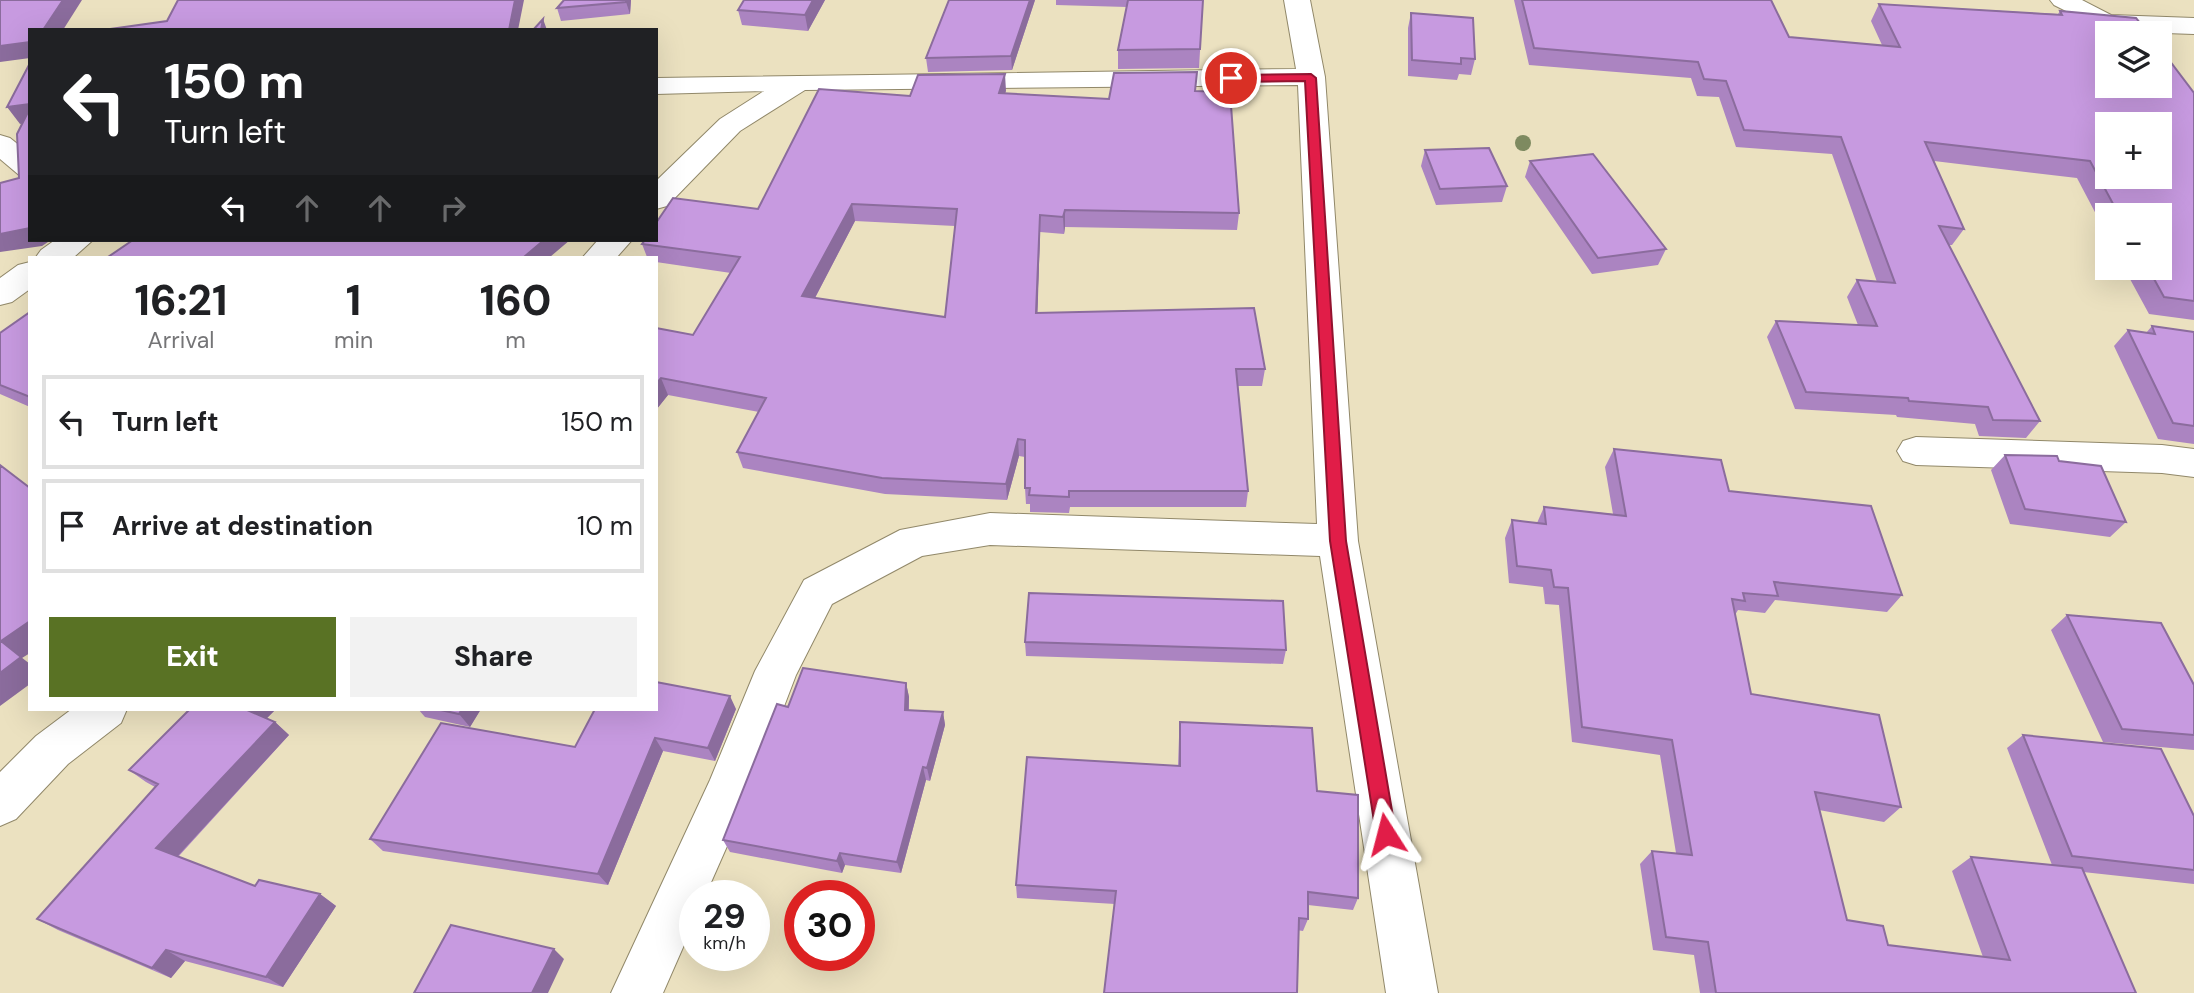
<!DOCTYPE html>
<meta charset="utf-8">
<style>
:root{--surface:#fff;--page:#f2f2f2;--text:#202124;--muted:#757577;--line:#e0e0e0;--accent:#597224}
body{margin:0;font-family:"DM Sans",sans-serif;background:var(--page);color:var(--text);height:100vh;display:flex;flex-direction:column;font-size:26px;white-space:nowrap}
*{box-sizing:border-box;margin:0}
p{font-size:23px;color:var(--muted)}
.icon{flex:none;width:38px;height:38px;fill:none;stroke:currentColor;stroke-width:2;stroke-linecap:round;stroke-linejoin:round}
.map{position:relative;flex:1;overflow:hidden}
.side{position:absolute;left:28px;top:256px;width:630px;height:455px;display:flex;flex-direction:column;background:var(--surface);border-radius:0px;box-shadow:0 7px 28px #0002}
.side>*{flex:none}
.guide{position:absolute;left:28px;top:28px;width:630px;height:214px;border-radius:0px;box-shadow:0 7px 28px #0002;background:#202124;color:#fff;overflow:hidden}
.controls{position:absolute;left:2095px;top:21px;display:grid;gap:14px}
.controls a{display:grid;place-items:center;width:77px;height:77px;border-radius:0px;background:var(--surface);box-shadow:0 7px 28px #0002;font-size:35px}
.speed{position:absolute;left:679px;top:880px;display:flex;gap:14px;font-size:35px;font-weight:700;text-align:center}
.speed>*{display:grid;place-content:center;width:91px;height:91px;border-radius:50%;background:var(--surface);box-shadow:0 7px 28px #0002;line-height:1}
.speed small{font-size:18px;font-weight:400}
.speed .limit{border:10px solid #d22;background:#fff;color:#111}
.pin{position:absolute;display:grid;place-items:center;width:60px;height:60px;color:#fff;margin:-30px;border:4px solid #fff;border-radius:50%;box-shadow:0 2px 7px #0007}
.me{position:absolute;width:77px;margin:-38px;rotate:351deg;stroke-linejoin:round;filter:drop-shadow(0 0 5px #0008)}
.turn{display:flex;align-items:center;gap:24px;height:147px;padding:0 21px;font-size:32px}
.turn .icon{width:91px;height:91px;stroke-width:2.5}
.turn b{display:block;font-size:49px;line-height:60px}
.lanes{display:flex;align-items:center;height:66px;padding:0 21px;background:#0003;justify-content:center;gap:35px;direction:ltr}
.lanes .off{opacity:.35}
.eta{display:flex;justify-content:space-evenly;align-items:center;height:119px;text-align:center}
.eta b{font-size:42px;font-weight:800;line-height:49px}
.action{display:flex;gap:14px;margin-top:auto;padding:14px 21px}
.action a{flex:1;height:80px;border-radius:0px;background:var(--accent);color:#fff;font-size:28px;font-weight:800;line-height:80px;text-align:center}
.action a+a{background:var(--page);color:var(--text)}
ul{padding:0;list-style:none}
li{display:flex;align-items:center;gap:21px;height:94px;margin:0 14px 10px;padding:0 7px;border:4px solid var(--line);border-radius:0px}
li div{flex:1}
li b{display:block;font-size:26px}
li em{font-style:normal}
.map>svg:first-child{display:block}
</style>
<div class="map">
<svg width="2194" height="993" viewBox="0 0 2194 993">
<rect width="100%" height="100%" fill="#ebe1c0"/>
<g fill="none" stroke-linecap="round" stroke-linejoin="round">
<defs>
<path id="minor" d="M1284,0H1310L1325,77L1358,541L1438,993H1386L1320,556L990,545L922,556L832,604L796,675L754,785L705,896H695V920L663,993H611L710,780L755,671L804,580L900,530L990,513L1317,524L1298,85L805,90L740,131L667,206L656,209V181L720,119L764,91L656,94V78L1296,69Z
M2050,0H2082L2111,15L2194,18V34L2106,31L2054,5Z
M0,135L10,138L30,154V178L19,175L0,159Z
M55,240H93L74,257H36L41,250Z
M598,240H632L617,257H583Z
M30,262V289L12,302L0,305V278L18,265Z
M1916,437L2162,445L2194,449V477L2162,473L1916,465L1903,461L1897,451L1903,441Z
M72,709H127L121,723L68,764L16,819L0,826V772L36,736Z"/>
</defs>
<!-- minor casing -->
<use href="#minor" stroke="#918869" stroke-width="2"/>
<!-- minor -->
<use href="#minor" fill="#fff" fill-rule="evenodd"/>
</g>
<!-- trees -->
<circle fill="#7e8a60" cx="1523" cy="143" r="8"/>
<!-- wall -->
<path fill="#ab84c1" fill-rule="evenodd" d="M631,0L630,14L561,21L557,8Z
M744,0H825L808,31L742,25L738,10Z
M1035,0L1012,70L928,72L926,58Z
M1056,0H1203L1199,68L1118,69V50L1127,7L1056,5Z
M1514,0H1771L1789,37L1882,45L1871,21L1879,4L2058,14L2060,11L2194,93V320L2149,314L2124,268H2160V215H2107V235L2077,178L1934,161L1964,229L1952,245H1949L2040,421L2026,438L1979,436L1975,424L1897,417L1896,415L1795,409L1767,337L1776,321L1858,325L1847,297L1857,280L1877,282L1832,154L1736,147L1719,97L1697,96L1691,78L1529,65Z
M1411,13L1475,59L1471,75L1459,74L1457,80L1408,76V28Z
M1005,74V93L1109,99L1196,91L1239,213L1237,230L1065,227L1064,234L1040,232L1037,313L1265,369L1262,386H1238L1248,491L1246,507H1070L1069,513L1030,512V504H1026L1025,488V457L1019,456L1007,500L885,494L743,468L737,452L759,412L668,395L656,410V328L693,335L731,273L656,262V257H647L642,244L758,209L910,96ZM855,221L955,226L945,317L815,298Z
M1425,150L1507,186L1502,202L1436,205L1421,166Z
M1530,161L1666,249L1658,265L1592,274L1525,177Z
M30,312V407L0,394V333Z
M2152,326L2194,332V444L2158,439L2114,346L2128,330L2146,333Z
M1614,449L1729,491L1902,595L1887,612L1775,600L1765,613L1738,610L1735,615L1751,694L1901,807L1884,822L1819,810L1847,920L1888,945L1983,957L1952,871L1971,857L2052,865L2007,748L2023,735L2194,816V884L2083,872L2136,993H1700L1694,955L1653,950L1640,864L1652,851L1676,853L1660,755L1572,742L1559,605L1545,604L1543,587L1509,583L1505,538L1512,520L1537,523L1544,507L1613,514L1605,467Z
M2005,455L2059,461L2126,522L2110,537L2010,524L1991,470Z
M2067,615L2194,685V750L2103,742L2051,630Z
M1025,642L1286,650L1283,664L1026,656Z
M906,683L909,697V710L943,712L945,725L930,781L926,780L901,873L845,865L842,873L730,852L723,840L788,707Z
M190,709H276L267,718L275,722L289,735L178,857L255,886L320,894L336,906L283,987L185,961L171,978L58,930L37,919L155,787L146,782L129,770Z
M418,709H481L470,727L425,717Z
M736,709L715,761L663,751L608,885L383,851L370,839L575,747Z
M1180,722L1317,791L1358,898L1353,910L1308,905V919L1303,931L1115,904L1017,898L1016,885L1178,766L1179,737Z"/>
<!-- shaded-wall -->
<path fill="#8b6c9d" d="M63,0H82L63,30H43Z
M515,0H524L518,30H509Z
M626,0H631L630,14L626,2Z
M813,0H825L808,31L805,15Z
M1030,0H1035L1012,70L1011,56Z
M543,19L547,30H541Z
M30,42V58L0,62V46Z
M1005,74L1006,91L1000,110L999,93Z
M30,104V122L20,124L7,107Z
M852,204L855,221L807,313L802,296Z
M1065,210V227L1064,234L1063,217Z
M1040,215V232L1037,330L1036,313Z
M30,228V240H51L42,246L0,252V234Z
M544,240H570L550,257H524Z
M661,378L668,395L656,410V384Z
M1018,439L1019,456L1007,500L1006,484Z
M30,621V653L22,658L1,641Z
M21,657L30,664V684L0,706V673Z
M906,683L909,697L908,723L905,710Z
M730,696L736,709L715,761L708,748Z
M249,709H276L262,723L247,710Z
M462,709H481L470,727L459,714Z
M943,712L945,725L930,781L927,768Z
M275,722L289,735L174,860L156,848Z
M655,738L663,751L608,885L598,874Z
M923,767L926,780L901,873L897,862Z
M840,853L845,865L842,873L837,861Z
M320,894L336,906L283,987L266,977Z
M554,949L564,959L548,993H532Z
M166,950L185,961L171,978L152,968Z"/>
<!-- building -->
<path fill="#c79ae0" stroke="#8b6c9d" stroke-width="2" fill-rule="evenodd" d="M0,0H63L43,30H30V42L0,46Z
M178,0H515L509,30H103L167,21Z
M564,0H626V2L557,8Z
M744,0H813L805,15L738,10Z
M949,0H1030L1011,56L926,58Z
M1128,0H1203L1200,49L1118,50Z
M1522,0H1771L1789,37L1900,47L1879,4L2062,15L2060,11L2136,18L2148,33H2107V86H2160V48L2194,93V301L2164,297L2148,268H2160V215H2119L2090,161L1925,142L1964,229L1939,226L2040,421L1993,420L1988,407L1909,401L1908,398L1806,392L1776,321L1877,326L1857,280L1895,283L1841,137L1744,130L1726,81L1704,79L1698,62L1534,48ZM2107,124H2160V177H2107Z
M1411,13L1473,18L1475,59L1461,58V64L1412,60Z
M543,19L541,30H533Z
M30,63V104L7,107Z
M1197,72L1195,91L1230,92L1239,213L1065,210L1063,217L1040,215L1036,313L1254,308L1265,369H1236L1248,491H1069V497L1029,495L1030,488H1025V440L1018,439L1006,484L882,478L737,452L766,398L661,378L656,384V328L693,335L740,257L642,244L645,240H656V223L673,198L758,209L819,89L910,96L918,75L1005,74L999,93L1109,99L1114,73ZM852,204L957,209L945,317L802,296Z
M30,108V228L0,234V183L19,178L17,134Z
M1489,148L1507,186L1440,189L1425,150Z
M1593,154L1666,249L1598,258L1530,161Z
M133,240H544L524,257H108Z
M30,312V397L0,385V333Z
M2152,326L2194,332V426L2173,423L2128,330L2155,334Z
M1614,449L1721,460L1729,491L1871,506L1902,595L1774,582L1778,596L1743,593L1745,601L1732,599L1751,694L1879,715L1901,807L1815,792L1847,920L1883,926L1888,945L2010,960L1971,857L2082,868L2136,993H1716L1708,942L1666,937L1652,851L1692,855L1672,740L1582,727L1568,588L1554,587L1551,570L1517,566L1512,520L1546,524L1544,507L1626,516Z
M2005,455L2057,456L2059,461L2101,466L2126,522L2025,509Z
M0,465L30,488V621L1,641L21,657L0,673Z
M1029,593L1283,601L1286,650L1025,642Z
M2067,615L2161,623L2194,685V735L2122,729Z
M803,668L906,683L905,710L943,712L927,768L923,767L897,862L840,853L837,861L723,840L777,704L788,707Z
M656,682L730,696L708,748L655,738L598,874L370,839L441,723L575,747L595,709H656Z
M190,709H249L247,710L275,722L156,848L255,886L259,880L320,894L266,977L166,950L152,968L37,919L158,784L129,770Z
M436,709H462L459,714Z
M1180,722L1312,728L1317,791L1358,795V898L1308,892V919L1299,918L1297,993H1104L1116,891L1016,885L1027,757L1180,766Z
M2023,735L2161,749L2194,816V870L2072,856Z
M451,925L554,949L532,993H414Z"/>
<!-- route -->
<path fill="#e11d48" stroke="#92132f" stroke-width="2" d="M1311,74L1316,78L1346,541L1396,834L1393,840L1386,843L1379,840L1376,834L1330,541L1305,81L1231,82L1225,78L1231,75Z"/>
</svg>
<div class="controls">
<a><svg class="icon" aria-label="layers" viewBox="0 0 24 24"><path d="M12 4l9 5-9 5-9-5zM3 14l9 5 9-5"/></svg></a>
<a>+</a>
<a>−</a>
</div>
<div class="speed"><div>29<small>km/h</small></div><div class="limit">30</div></div>
<div class="pin" style="left:1231px;top:78px;background:#d93025"><svg class="icon" aria-label="arrive" viewBox="0 0 24 24"><path d="M6 21V4h12l-3 4 3 4H6"/></svg></div>
<svg class="me" style="left:1386px;top:834px" viewBox="-20 -20 40 40"><path d="M0-17L14 15 0 8-14 15z" fill="#e11d48" stroke="#fff" stroke-width="4"/></svg>
<div class="guide">
<div class="turn"><svg class="icon" aria-label="left" viewBox="0 0 24 24"><path d="M17 20v-9H6M10 6l-5 5 5 5"/></svg><div><b>150 m</b>Turn left</div></div>
<div class="lanes"><svg class="icon" aria-label="left" viewBox="0 0 24 24"><path d="M17 20v-9H6M10 6l-5 5 5 5"/></svg><svg class="icon off" aria-label="ahead" viewBox="0 0 24 24"><path d="M12 20V5M6 11l6-6 6 6"/></svg><svg class="icon off" aria-label="ahead" viewBox="0 0 24 24"><path d="M12 20V5M6 11l6-6 6 6"/></svg><svg class="icon off" aria-label="right" viewBox="0 0 24 24"><path d="M7 20v-9h11M14 6l5 5-5 5"/></svg></div>
</div>
<section class="side">
<div class="eta">
<div><b>16:21</b><p>Arrival</p></div>
<div><b>1</b><p>min</p></div>
<div><b>160</b><p>m</p></div>
</div>
<ul>
<li><svg class="icon" aria-label="left" viewBox="0 0 24 24"><path d="M17 20v-9H6M10 6l-5 5 5 5"/></svg><div><b>Turn left</b></div><em>150 m</em></li>
<li><svg class="icon" aria-label="arrive" viewBox="0 0 24 24"><path d="M6 21V4h12l-3 4 3 4H6"/></svg><div><b>Arrive at destination</b></div><em>10 m</em></li>
</ul>
<div class="action"><a>Exit</a><a>Share</a></div>
</section>
</div>
